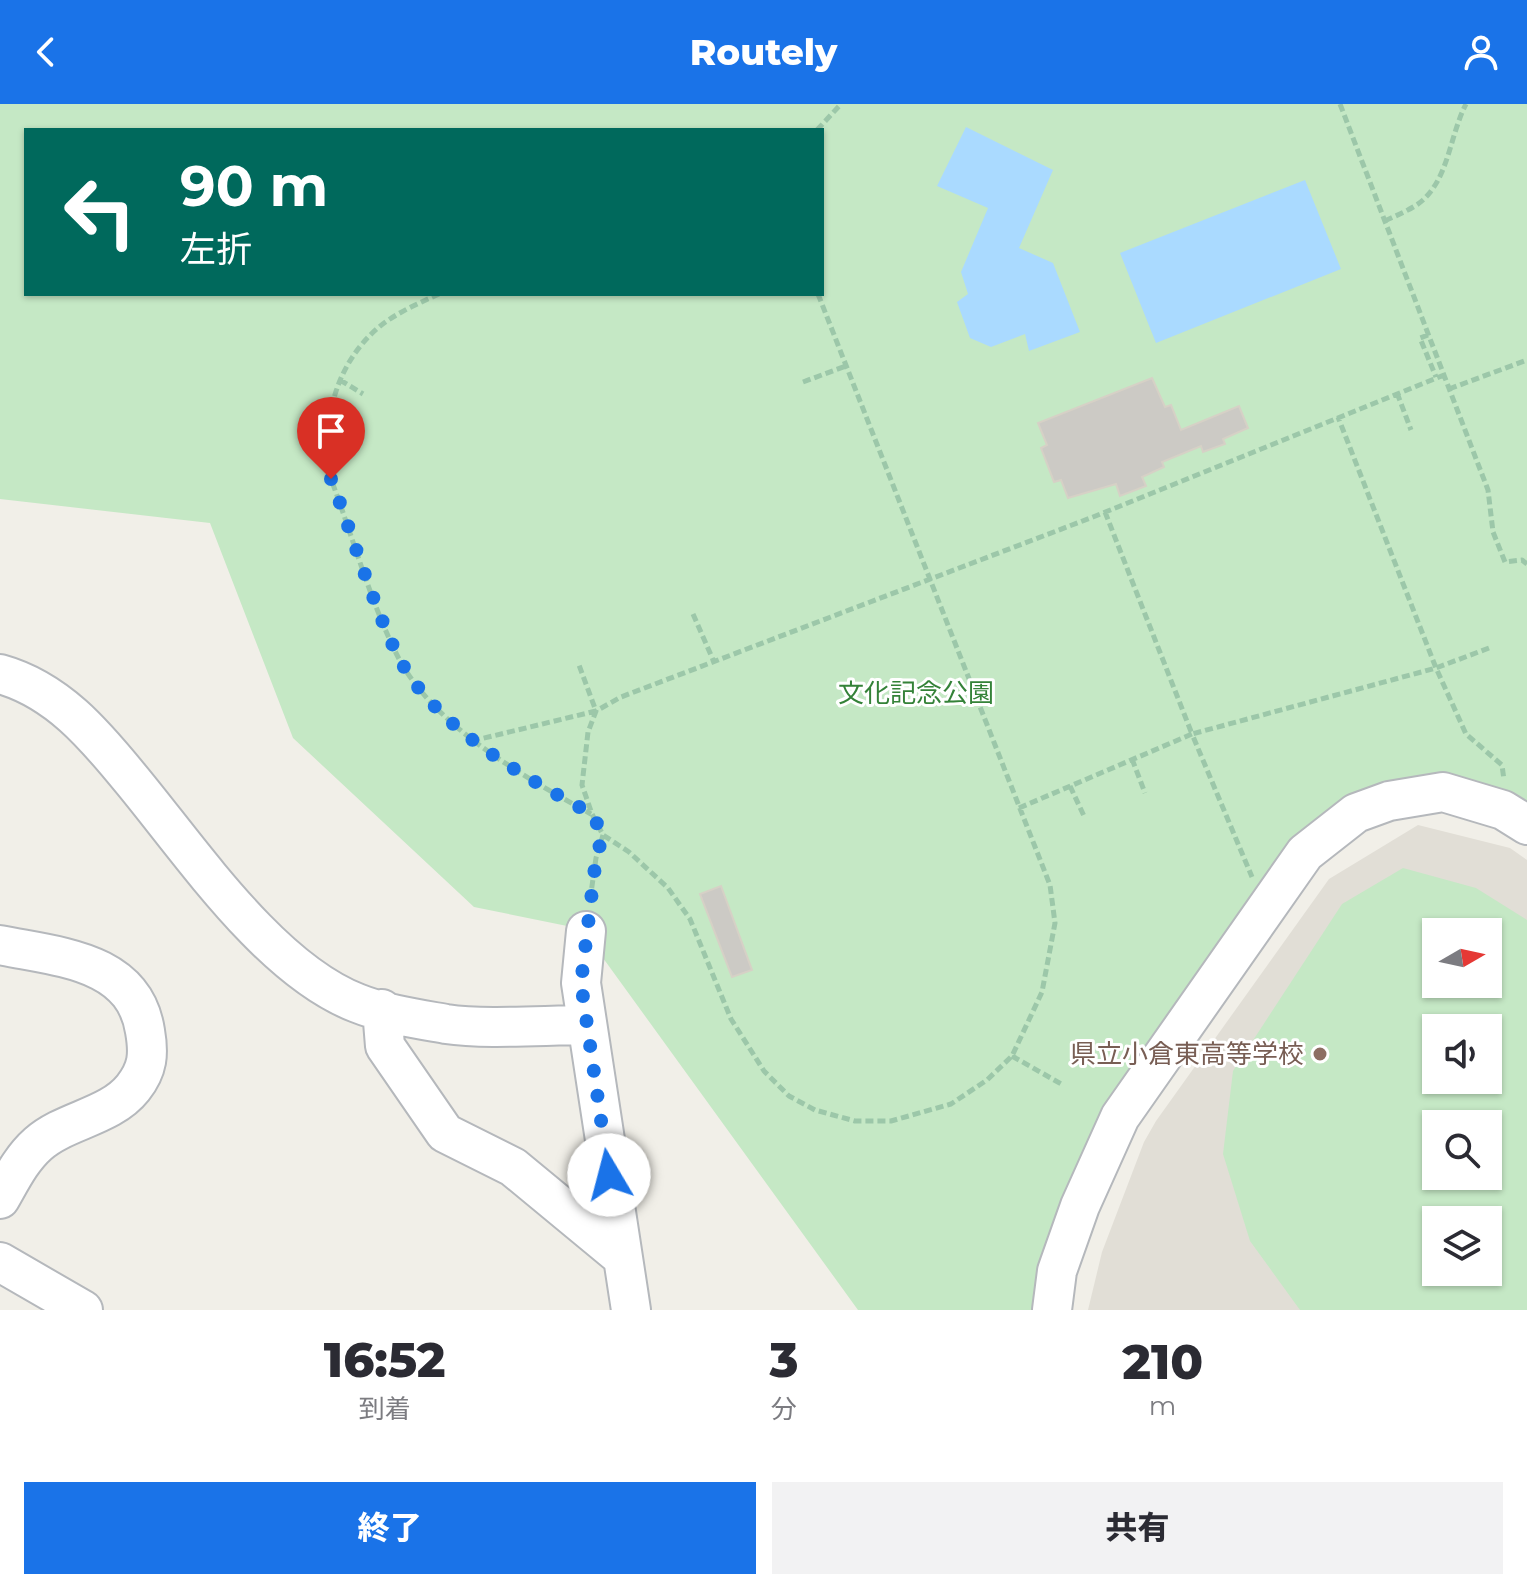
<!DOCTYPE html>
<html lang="ja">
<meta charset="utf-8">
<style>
:root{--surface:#fff;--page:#f2f2f3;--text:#2b2b33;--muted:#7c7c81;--accent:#1a73e8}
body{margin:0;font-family:Montserrat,"Noto Sans JP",sans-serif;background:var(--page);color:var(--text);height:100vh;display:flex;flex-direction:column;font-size:30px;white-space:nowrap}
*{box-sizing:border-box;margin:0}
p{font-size:26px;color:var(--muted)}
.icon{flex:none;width:44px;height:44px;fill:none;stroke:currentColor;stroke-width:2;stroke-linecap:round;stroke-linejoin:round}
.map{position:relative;height:1206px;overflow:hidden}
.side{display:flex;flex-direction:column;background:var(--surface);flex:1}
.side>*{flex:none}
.banner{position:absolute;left:24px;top:24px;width:800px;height:168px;border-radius:0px;box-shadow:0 2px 6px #0004;background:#00695c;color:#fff;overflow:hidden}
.needle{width:52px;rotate:81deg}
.controls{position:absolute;left:1422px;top:814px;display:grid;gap:16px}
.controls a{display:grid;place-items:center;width:80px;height:80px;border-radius:0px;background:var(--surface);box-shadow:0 2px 6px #0004;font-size:40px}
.pin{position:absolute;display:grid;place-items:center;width:68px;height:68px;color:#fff;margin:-82px -34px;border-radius:50% 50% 50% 0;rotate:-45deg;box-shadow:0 0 8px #0007}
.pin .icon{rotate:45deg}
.me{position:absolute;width:88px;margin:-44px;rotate:352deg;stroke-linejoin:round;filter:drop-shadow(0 0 6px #0008)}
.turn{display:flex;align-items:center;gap:28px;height:168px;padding:0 24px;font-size:36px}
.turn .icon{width:104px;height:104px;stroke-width:2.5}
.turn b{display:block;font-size:56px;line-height:68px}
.eta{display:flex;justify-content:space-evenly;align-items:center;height:136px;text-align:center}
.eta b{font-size:48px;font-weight:800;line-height:56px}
.cta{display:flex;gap:16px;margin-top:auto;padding:16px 24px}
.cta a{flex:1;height:92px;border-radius:0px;background:var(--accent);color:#fff;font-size:32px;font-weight:800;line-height:92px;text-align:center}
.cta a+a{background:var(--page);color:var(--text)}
header{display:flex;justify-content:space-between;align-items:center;height:104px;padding:0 24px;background:var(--accent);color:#fff;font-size:36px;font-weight:800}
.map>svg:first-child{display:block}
</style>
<header><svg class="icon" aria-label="back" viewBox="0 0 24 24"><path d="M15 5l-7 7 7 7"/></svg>Routely<svg class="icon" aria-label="person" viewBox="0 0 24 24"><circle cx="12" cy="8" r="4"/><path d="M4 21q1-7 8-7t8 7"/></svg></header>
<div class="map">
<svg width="1527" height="1206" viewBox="0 0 1527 1206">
<rect width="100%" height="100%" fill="#f1efe8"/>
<!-- education -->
<path fill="#e1ded6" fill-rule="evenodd" d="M1418,721L1510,744L1527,756V1206H1088L1102,1148L1144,1038L1156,1017L1329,775ZM1436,828H1488V880H1436ZM1436,924H1488V976H1436ZM1436,1020H1488V1072H1436ZM1436,1116H1488V1168H1436Z"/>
<!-- green -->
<path fill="#c5e8c5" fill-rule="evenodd" d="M0,0H1527V721L1503,706L1356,709L1120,1013L1052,1206H858L582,825L474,803L293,634L210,419L0,395ZM26,26H822V190H26Z
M1403,764L1476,784L1527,816V1206H1300L1250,1137L1223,1050L1233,967L1342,800ZM1436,828H1488V880H1436ZM1436,924H1488V976H1436ZM1436,1020H1488V1072H1436ZM1436,1116H1488V1168H1436Z"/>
<!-- water -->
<path fill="#aadaff" d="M966,23L1053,66L1019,144L1053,159L1080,228L1029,247L1025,230L991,243L970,234L957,198L968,190L961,168L988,104L937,82Z
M1305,76L1341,165L1156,239L1120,149Z"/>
<!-- building -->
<path fill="#cccac5" stroke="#d6d1c6" stroke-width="2" d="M1152,274L1165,303L1171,301L1181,326L1239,302L1248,324L1223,335L1225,340L1203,348L1201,342L1162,358L1164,363L1142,373L1146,382L1120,392L1116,380L1068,394L1061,376L1054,378L1041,344L1047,341L1038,319Z
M721,782L752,866L732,873L700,790Z"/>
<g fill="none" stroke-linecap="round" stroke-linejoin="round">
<defs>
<path id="minor" d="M0,570C57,586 94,630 130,674C190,746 269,865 357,899C384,910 418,915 446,920C486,926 545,921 586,921
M586,827L581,879L631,1206
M0,841C58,853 134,856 145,927C149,950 148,965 133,984C110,1013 65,1016 38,1040C21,1055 11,1076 0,1095
M382,905L385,942L445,1029L513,1063L622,1153
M0,1158L83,1206
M1052,1206L1057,1167L1080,1102L1120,1013L1305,749L1356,709L1389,697L1443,688L1503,706L1527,721"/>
</defs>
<!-- minor casing -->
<use href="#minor" stroke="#b5b8bc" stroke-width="42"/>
<!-- path -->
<path stroke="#9cc7a9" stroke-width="5" stroke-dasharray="8 4" stroke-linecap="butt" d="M1340,0L1488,386L1493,428L1505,458L1522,456L1527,460
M817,26L841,0
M1385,117C1397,111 1413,105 1423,96C1449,72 1450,31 1466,0
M439,190C419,199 396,209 379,223C334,261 321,320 331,375C352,431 369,493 395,547C430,621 523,672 591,710
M818,190L1050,781L1055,819L1042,888L1012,952L987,976L951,1000L891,1017H855L815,1006L789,992L764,967L731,915L690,815L668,784L629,748L603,731L592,710L582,681L588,628L596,607L621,593L1093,413L1444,271
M1428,231L1420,234L1436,273
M340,276L363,290
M803,278L846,262
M1449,285L1527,256
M1397,289L1411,326
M1105,408L1192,630L1436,564L1338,313
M693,510L714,558
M1489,544L1436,564L1466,630L1502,661L1504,676
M472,637L596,607L579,561
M1132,655L1145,689
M1070,682L1084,712
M1019,704L1192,630L1252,773
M590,796L596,754L603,731
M1012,952L1063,981"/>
<!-- minor -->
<use href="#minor" stroke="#fff" stroke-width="38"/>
</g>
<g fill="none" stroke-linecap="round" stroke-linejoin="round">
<!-- route -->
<path stroke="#1a73e8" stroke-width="14" stroke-dasharray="0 25.2" d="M331,375C352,429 371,496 396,548C431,622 523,672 592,710L603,731L596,754L581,879L609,1071"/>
</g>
<!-- markers -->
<circle fill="#8d6e63" stroke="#fff" stroke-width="3" cx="1320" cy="950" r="8"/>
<g text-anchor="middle" stroke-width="6" stroke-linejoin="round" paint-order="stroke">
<!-- park labels -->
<g font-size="26" fill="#348238" stroke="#fff">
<text x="916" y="598">文化記念公園</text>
</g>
<!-- education labels -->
<g font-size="26" fill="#785e54" stroke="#fff" text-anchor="end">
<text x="1304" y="959">県立小倉東高等学校</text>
</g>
</g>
</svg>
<div class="controls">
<a><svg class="needle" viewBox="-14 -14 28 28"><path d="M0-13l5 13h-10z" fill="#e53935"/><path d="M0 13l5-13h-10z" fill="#7c7c81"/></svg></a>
<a><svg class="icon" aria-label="sound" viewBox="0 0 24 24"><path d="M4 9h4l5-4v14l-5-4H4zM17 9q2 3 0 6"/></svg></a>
<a><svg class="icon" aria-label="search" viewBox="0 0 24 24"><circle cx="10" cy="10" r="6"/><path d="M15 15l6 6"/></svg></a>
<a><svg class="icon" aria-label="layers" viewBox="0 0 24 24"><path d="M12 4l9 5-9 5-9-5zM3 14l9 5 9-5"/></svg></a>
</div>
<div class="pin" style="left:331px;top:375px;background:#d93025"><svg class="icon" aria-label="arrive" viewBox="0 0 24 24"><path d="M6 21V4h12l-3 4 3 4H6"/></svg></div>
<svg class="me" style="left:609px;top:1071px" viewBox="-20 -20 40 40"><circle r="19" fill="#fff"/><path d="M0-13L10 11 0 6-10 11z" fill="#1a73e8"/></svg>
<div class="banner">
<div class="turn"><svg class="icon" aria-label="left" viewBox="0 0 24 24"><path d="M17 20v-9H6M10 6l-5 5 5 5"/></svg><div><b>90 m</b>左折</div></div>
</div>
</div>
<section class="side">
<div class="eta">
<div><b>16:52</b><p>到着</p></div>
<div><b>3</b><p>分</p></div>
<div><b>210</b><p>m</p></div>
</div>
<div class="cta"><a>終了</a><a>共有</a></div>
</section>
